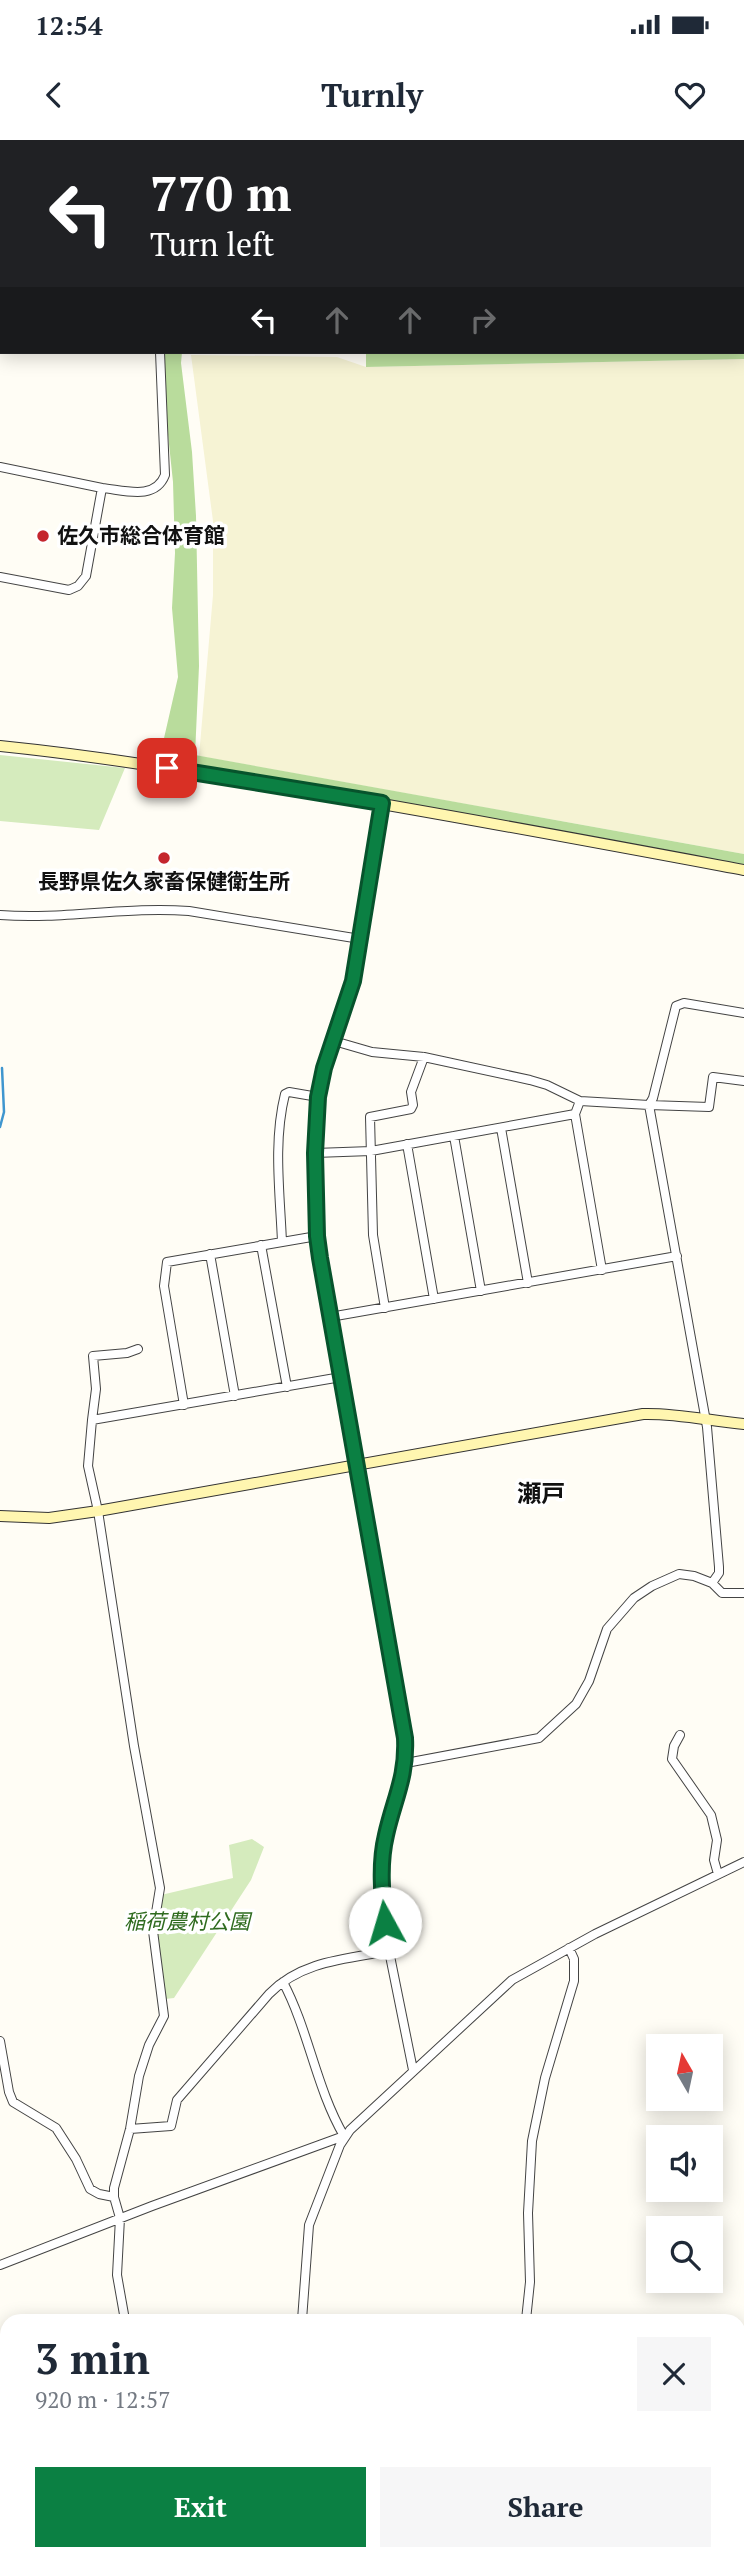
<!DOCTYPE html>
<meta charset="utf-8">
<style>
:root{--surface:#fff;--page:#f6f6f7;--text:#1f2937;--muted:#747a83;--accent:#0b8043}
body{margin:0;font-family:"PT Serif","Noto Sans JP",serif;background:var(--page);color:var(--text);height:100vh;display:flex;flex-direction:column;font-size:26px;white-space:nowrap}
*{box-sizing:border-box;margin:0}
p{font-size:23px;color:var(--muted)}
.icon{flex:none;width:38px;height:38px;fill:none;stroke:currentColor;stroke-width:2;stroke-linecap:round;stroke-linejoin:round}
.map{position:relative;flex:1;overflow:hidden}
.details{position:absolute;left:0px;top:2174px;width:746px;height:247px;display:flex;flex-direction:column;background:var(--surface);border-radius:21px 21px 0 0;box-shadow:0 4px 18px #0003}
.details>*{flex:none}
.banner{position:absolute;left:0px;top:0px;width:746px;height:214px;box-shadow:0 4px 18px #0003;background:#202124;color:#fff;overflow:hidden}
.needle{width:46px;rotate:351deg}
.fabs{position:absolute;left:646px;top:1894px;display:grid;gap:14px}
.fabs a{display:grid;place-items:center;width:77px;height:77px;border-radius:0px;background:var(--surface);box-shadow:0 4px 18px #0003;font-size:35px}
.pin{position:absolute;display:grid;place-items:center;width:60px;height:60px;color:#fff;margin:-30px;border-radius:14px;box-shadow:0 4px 10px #0006}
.me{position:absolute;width:77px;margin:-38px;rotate:354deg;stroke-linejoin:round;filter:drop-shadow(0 0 5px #0008)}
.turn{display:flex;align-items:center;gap:24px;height:147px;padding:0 35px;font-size:32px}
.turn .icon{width:91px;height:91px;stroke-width:2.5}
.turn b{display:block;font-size:49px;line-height:60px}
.lanes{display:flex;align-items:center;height:66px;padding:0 35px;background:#0003;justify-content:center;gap:35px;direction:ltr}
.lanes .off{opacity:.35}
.round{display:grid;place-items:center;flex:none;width:74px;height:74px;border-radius:0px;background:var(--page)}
.overview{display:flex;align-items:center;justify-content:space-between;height:119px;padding:0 35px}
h1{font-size:42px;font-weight:700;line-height:52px}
.cta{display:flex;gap:14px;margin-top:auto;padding:14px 35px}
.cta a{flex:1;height:80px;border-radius:0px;background:var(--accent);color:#fff;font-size:28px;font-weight:700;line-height:80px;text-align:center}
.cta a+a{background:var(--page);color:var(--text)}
.status{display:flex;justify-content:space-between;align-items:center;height:49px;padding:0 35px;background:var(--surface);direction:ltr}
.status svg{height:19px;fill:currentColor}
header{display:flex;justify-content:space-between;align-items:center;height:91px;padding:0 35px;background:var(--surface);font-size:32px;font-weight:700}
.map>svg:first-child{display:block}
</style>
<div class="status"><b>12:54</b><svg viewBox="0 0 49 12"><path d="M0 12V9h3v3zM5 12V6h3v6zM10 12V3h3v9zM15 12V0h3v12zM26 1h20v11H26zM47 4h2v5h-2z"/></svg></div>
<header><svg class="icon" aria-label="back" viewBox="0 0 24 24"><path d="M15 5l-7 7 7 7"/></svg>Turnly<svg class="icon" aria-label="heart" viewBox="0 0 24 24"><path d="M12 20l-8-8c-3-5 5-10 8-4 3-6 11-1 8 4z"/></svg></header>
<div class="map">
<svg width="744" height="2420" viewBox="0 0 744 2420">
<rect width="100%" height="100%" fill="#fffdf5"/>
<!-- farmland -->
<path fill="#f6f3d4" d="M210,0H744V184V2Z
M191,215L337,217L366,227L744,219V714L199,616L213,455V381Z"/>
<!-- green -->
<path fill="#d5ebbd" d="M0,615L125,628L99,690L0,681Z
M252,1699L264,1707L251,1740L174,1858L165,1859L156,1792L161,1755L233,1738L229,1705Z"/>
<!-- forest -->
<path fill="#b9dc9c" d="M744,184V219L366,227V212H744Z
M163,212H182L181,223L192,312L196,376L199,526L195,615L744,714V725L159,620L178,537L172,468L175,413L173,342L165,266Z"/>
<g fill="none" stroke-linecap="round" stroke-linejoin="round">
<!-- stream -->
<path stroke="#3f96cf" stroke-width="2.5" d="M0,987L4,972L2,928"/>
<!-- river -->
<path stroke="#b9e0f7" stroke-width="18" d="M0,2329L7,2332
M136,2413L138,2420
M165,2413L178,2420"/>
<defs>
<path id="street" d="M164,2V0
M172,2L173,0
M0,327L102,348L86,436L78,446L69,450L0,437
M102,348C124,350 155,361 165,335L160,212
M382,663L353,841L324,928L318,957L315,991L317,1096L405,1598L406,1623L400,1652L386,1696L381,1749L389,1811L413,1930
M0,775C63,780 126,766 189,771L360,799
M334,901L372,912L424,917L530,940L547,945L580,961L649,965L653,958L676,866L684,863L744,873
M575,974L602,1130
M501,988L528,1143
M454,996L481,1151
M407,1004L434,1159
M315,1013L371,1011L575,974L580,961
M282,1102C280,1053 273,1002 285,954L289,952L318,957
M261,1105L287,1247
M210,1114L235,1256
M385,1168L373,1095L370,977L411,969L413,965L411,952L424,917
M330,1177L677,1116
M184,1265L164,1146L167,1122L317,1096
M92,1280L96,1249L93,1216L127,1213L138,1209
M712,1443L722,1453H744
M680,1595L674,1606L672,1619L711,1675L717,1700L714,1720L718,1734
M406,1623L539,1598L576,1564L589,1541L607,1489L634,1458L652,1446L679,1434L694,1436L712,1443L719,1433V1427L707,1287L649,965L709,967L713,937L744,941
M283,1842C309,1891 316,1948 344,1996
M0,1901L9,1952L13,1962L56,1988L76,2019L90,2049L99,2054L114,2057
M130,1989L171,1986L177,1960L269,1854C301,1821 346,1819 389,1811
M0,2125L152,2066L344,1996
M125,2180L117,2135L120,2078L114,2057V2048L130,1989L139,1936L149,1905L164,1876L153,1791L160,1748L134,1606L98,1371L88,1326L92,1280L341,1237
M302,2180L309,2085L340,2005L350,1990L512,1840L595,1794L744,1722
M526,2180L530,2142L528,2073L532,2001L545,1938L574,1841V1819L569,1808
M0,2239L7,2281
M0,2289L7,2292
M0,2388L7,2391
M47,2413L57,2420
M537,2413L540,2420
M305,2420L307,2413"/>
<path id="secondary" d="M0,606C99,616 196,632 294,649C445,674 594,702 744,730
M0,1376L49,1378L98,1371L643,1274C678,1273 710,1281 744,1284"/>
</defs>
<!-- street casing -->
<use href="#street" stroke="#444" stroke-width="10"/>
<!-- secondary casing -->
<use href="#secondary" stroke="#333" stroke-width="12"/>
<!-- street -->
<use href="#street" stroke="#fff" stroke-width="8"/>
<!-- secondary -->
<use href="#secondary" stroke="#fff6b0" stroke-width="10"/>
</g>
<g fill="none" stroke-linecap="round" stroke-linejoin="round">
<defs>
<path id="route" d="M167,628L382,663L353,841L324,928L318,957L315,1013L317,1096L320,1118L405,1598C407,1637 394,1659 386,1695C379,1724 382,1754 385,1783"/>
</defs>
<!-- route casing -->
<use href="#route" stroke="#07532c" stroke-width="18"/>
<!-- route -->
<use href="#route" stroke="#0b8043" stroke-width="12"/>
</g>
<!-- markers -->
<g fill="#c4262e" stroke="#fff" stroke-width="2.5">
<circle cx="43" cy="396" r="7"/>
<circle cx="164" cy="718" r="7"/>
</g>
<g text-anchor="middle" stroke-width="7" stroke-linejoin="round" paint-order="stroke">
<!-- poi labels -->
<g font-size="21" font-weight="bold" fill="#111" stroke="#fff" text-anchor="start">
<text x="57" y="403">佐久市総合体育館</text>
<text x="164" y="749" text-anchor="middle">長野県佐久家畜保健衛生所</text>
</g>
<!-- park labels -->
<g font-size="21" font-style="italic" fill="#2f6b1f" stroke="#fff">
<text x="187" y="1789">稲荷農村公園</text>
</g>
<!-- quarter labels -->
<g font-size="24" font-weight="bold" fill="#111" stroke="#fff">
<text x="541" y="1362">瀬戸</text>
</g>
</g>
</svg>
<div class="fabs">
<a><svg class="needle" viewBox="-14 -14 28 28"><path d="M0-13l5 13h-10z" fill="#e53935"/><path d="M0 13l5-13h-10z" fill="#747a83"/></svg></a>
<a><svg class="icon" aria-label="sound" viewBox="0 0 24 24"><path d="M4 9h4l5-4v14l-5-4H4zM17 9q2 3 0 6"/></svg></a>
<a><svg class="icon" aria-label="search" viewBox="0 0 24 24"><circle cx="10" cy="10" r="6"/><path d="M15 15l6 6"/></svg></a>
</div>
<div class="pin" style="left:167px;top:628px;background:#d93025"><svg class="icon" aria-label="arrive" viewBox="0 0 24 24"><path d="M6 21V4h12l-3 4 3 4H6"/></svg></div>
<svg class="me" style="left:385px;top:1783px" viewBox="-20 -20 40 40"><circle r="19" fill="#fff"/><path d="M0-13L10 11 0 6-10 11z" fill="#0b8043"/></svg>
<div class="banner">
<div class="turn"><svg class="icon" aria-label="left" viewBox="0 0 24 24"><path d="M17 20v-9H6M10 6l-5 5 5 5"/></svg><div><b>770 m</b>Turn left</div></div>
<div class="lanes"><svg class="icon" aria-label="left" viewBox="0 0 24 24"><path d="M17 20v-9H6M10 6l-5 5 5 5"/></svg><svg class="icon off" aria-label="ahead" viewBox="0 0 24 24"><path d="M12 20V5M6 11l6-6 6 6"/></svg><svg class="icon off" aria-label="ahead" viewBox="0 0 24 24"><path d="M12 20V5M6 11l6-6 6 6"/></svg><svg class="icon off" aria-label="right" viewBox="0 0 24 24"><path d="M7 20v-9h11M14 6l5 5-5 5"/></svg></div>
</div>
<section class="details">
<div class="overview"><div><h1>3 min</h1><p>920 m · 12:57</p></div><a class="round"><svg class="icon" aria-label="close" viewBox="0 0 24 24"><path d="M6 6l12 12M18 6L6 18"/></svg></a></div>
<div class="cta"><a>Exit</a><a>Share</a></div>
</section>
</div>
